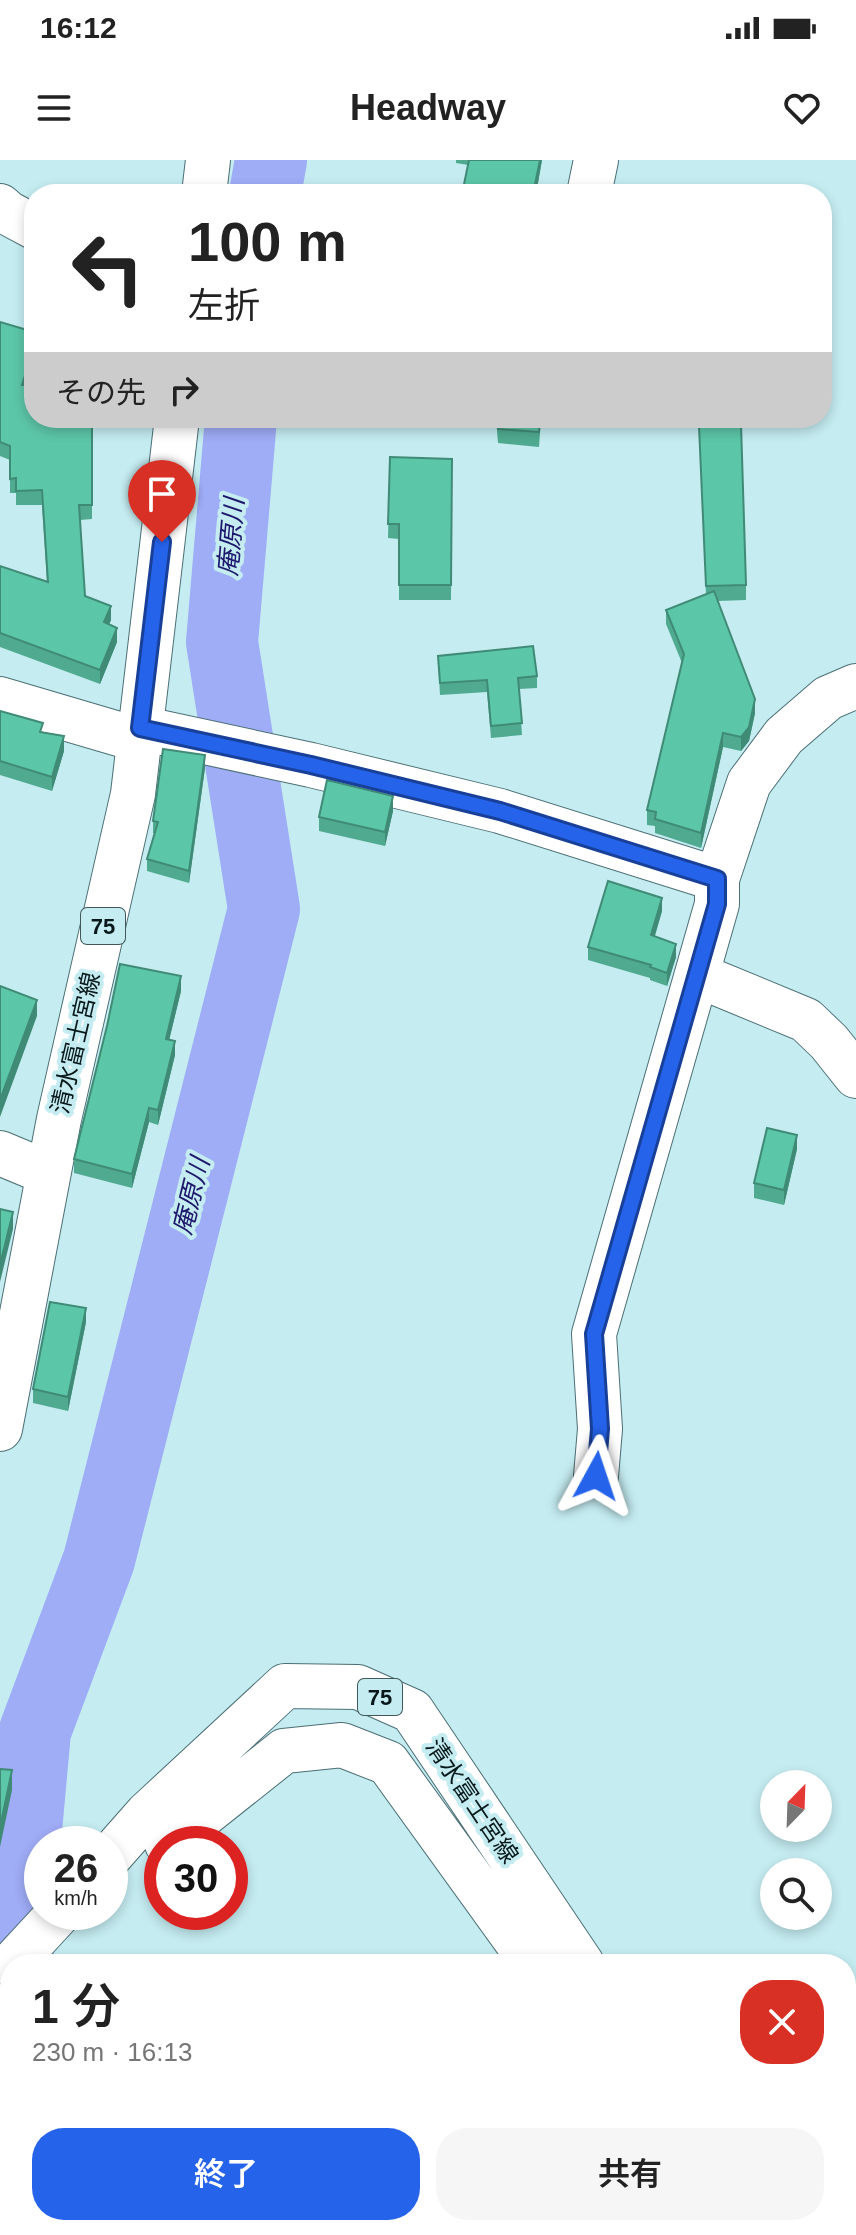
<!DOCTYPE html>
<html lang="ja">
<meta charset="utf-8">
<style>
:root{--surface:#fff;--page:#f6f6f6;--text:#222;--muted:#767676;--accent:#2563eb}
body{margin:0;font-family:Arial,"Noto Sans JP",sans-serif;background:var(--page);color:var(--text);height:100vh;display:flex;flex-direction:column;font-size:30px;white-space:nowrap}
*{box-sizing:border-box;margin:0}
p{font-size:26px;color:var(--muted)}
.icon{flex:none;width:44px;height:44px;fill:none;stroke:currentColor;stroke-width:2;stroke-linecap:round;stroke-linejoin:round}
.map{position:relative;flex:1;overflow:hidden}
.panel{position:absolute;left:0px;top:1794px;width:856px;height:282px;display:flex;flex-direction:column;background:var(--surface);border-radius:32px 32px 0 0;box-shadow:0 4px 12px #0003}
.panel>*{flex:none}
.banner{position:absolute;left:24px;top:24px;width:808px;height:244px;border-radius:32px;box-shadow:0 4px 12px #0003;background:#fff;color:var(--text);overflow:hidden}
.needle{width:52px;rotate:23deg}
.buttons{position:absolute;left:760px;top:1610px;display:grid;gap:16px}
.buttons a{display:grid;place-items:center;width:72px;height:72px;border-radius:50%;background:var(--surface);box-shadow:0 4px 12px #0003;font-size:40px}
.speed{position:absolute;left:24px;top:1666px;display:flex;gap:16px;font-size:40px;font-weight:700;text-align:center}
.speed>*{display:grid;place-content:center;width:104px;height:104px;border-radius:50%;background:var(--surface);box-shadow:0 4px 12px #0003;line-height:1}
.speed small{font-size:20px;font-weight:400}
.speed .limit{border:12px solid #d22;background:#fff;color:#111}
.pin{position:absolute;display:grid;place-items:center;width:68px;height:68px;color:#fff;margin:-82px -34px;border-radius:50% 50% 50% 0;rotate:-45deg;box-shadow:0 0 8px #0007}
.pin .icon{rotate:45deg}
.me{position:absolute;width:88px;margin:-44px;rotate:5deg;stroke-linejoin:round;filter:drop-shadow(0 0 6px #0008)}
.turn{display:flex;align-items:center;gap:28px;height:168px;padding:0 32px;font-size:36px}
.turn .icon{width:104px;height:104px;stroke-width:2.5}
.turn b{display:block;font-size:56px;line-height:68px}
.then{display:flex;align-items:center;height:76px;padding:0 32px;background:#0003;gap:16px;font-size:30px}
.round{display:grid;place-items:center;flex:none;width:84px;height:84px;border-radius:32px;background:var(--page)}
.overview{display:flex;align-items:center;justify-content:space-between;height:136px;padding:0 32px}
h1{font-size:48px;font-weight:600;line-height:60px}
.cta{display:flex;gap:16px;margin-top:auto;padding:16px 32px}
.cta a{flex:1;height:92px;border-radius:32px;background:var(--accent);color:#fff;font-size:32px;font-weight:600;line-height:92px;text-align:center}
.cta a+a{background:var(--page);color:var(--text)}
.status{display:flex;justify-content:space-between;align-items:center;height:56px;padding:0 40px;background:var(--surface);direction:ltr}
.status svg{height:22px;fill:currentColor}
header{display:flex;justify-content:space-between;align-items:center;height:104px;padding:0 32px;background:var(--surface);font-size:36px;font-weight:600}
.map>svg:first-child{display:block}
</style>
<div class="status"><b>16:12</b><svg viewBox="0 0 49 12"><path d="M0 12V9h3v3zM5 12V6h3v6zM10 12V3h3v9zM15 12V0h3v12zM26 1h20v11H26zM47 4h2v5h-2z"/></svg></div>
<header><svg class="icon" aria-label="menu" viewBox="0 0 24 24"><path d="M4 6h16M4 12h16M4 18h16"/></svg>Headway<svg class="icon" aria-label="heart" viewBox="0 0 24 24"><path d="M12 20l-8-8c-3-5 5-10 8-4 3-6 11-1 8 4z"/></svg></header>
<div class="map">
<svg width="856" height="2075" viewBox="0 0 856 2075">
<rect width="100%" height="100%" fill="#c4ecf1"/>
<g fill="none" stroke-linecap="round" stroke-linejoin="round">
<!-- river -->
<path stroke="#9facf6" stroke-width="72" d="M265,34L271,0
M19,1804L16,1781L35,1571L99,1400L264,749L222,482L241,258
M50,2066L52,2075"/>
<defs>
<path id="street" d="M589,34L596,0
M0,46L8,53L34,67
M0,539L139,580
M140,568L311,605L500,651L717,719
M697,815L806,860L829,882L856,916
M0,993L48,1013
M596,1316L600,1269L594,1174L717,744V719L749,623L784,576L828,538L856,526"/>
<path id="primary" d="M204,34L208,0
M0,1269L59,959L133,634L177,258
M167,1684L284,1591L342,1585L388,1603L533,1804
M110,1696L147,1654L285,1526L358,1527L412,1551L582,1804
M12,1804L60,1752
M0,2041L5,2075
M676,2066L681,2075
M725,2066L729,2075"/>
</defs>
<!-- street casing -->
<use href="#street" stroke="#4b6f74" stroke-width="46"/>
<!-- primary casing -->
<use href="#primary" stroke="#4b6f74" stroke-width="46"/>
<!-- street -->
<use href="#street" stroke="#fff" stroke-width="44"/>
<!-- primary -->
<use href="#primary" stroke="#fff" stroke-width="44"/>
</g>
<!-- wall -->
<path fill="#4faa90" d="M456,0H542L536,34H462L468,5L456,3Z
M0,162L34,172V201L26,225L92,258V359L80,360L85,436L111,460L109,464L117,482L100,524L0,487V406L47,422L42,345H16V333H10V300L0,296Z
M496,258H541L539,287L498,283Z
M699,266L746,425V440L718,441L755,553L749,581L741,591L723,587L701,688L655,673V666L647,665V650L682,503L666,464V450L706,434Z
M390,297L452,299L451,440H399V379L388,378Z
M438,496L537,516V528L519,529L522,575L491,578L487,532L440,535Z
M0,551L43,572L64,591L52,631L0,615Z
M205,608L189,723L147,711V699L155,674L153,673V661Z
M393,651L385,686L319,671V657Z
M662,751L655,776L676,797L667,826L650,820V818L588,800V787Z
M181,831L169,880L175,895L158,965L149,962L132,1028L74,1013V999Z
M797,989L784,1045L754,1038V1023Z
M86,1162L68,1251L33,1243V1229Z"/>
<!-- shaded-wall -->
<path fill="#408b76" d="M540,0H542L536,34H533Z
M34,187V201L22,240V225Z
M111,446V460L104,477V462Z
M117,468V482L100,524V510Z
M755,539V553L749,581L741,591V577Z
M723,573V587L701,688V673Z
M64,576V591L52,631V617Z
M205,595V608L189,723V711Z
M393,636V651L385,686V672Z
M662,738V751L651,788V775Z
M676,784V797L667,826V813Z
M181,816V831L166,893V879Z
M37,840V856L0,957V940Z
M175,881V895L158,965V950Z
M149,948V962L132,1028V1014Z
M797,975V989L784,1045V1030Z
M13,1052V1069L0,1122V1105Z
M86,1148V1162L68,1251V1237Z
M12,1610V1630L0,1687V1667Z"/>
<!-- building -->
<path fill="#5cc6a8" stroke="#408b76" stroke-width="2" d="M469,0H540L533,34H462Z
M0,162L34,172V187L22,225H34V258H92V345H79L85,436L111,446L104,462L117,468L100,510L0,473V406L48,422L42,330L16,331V318L10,319V286L0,282Z
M498,258H540L539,272L498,269Z
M741,264L746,425L706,426L699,266Z
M390,297L452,299L451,425H399V364H388Z
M714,431L755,539L749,567L741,577L723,573L701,673L655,659L656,652L647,650L684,494L666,450Z
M533,486L537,516L518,518L522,563L491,566L487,520L440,523L438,496Z
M0,551L43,563L40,572L64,576L52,617L0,601Z
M163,589L205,595L189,711L147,699L158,662L153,661Z
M327,620L393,636L385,672L319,657Z
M608,721L662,738L651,775L676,784L667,813L650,807L651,805L588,787Z
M120,804L181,816L166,879L175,881L158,950L149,948L132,1014L74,999L107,866Z
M0,826L37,840L0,940Z
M767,968L797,975L784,1030L754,1023Z
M0,1049L13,1052L0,1105Z
M50,1142L86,1148L68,1237L33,1229Z
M0,1609L12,1610L0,1667Z"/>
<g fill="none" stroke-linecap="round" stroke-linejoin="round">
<defs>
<path id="route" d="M162,382L140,568L311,605L500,651L717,719V744L594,1174L600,1269L596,1316"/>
</defs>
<!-- route casing -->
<use href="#route" stroke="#184099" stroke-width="20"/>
<!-- route -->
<use href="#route" stroke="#2563eb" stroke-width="14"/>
</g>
<g text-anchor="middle" stroke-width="8" stroke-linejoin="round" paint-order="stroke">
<!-- shield labels -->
<g fill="#c4ecf1" stroke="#41585a" stroke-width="2">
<rect x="81" y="748" width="44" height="36" rx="6"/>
<rect x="358" y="1519" width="44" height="36" rx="6"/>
</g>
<g font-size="22" font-weight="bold" fill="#09181a">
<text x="103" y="774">75</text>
<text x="380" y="1545">75</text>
</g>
<!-- street labels -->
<g font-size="24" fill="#09181a" stroke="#c4ecf1">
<text transform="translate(76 883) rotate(-77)" y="8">清水富士宮線</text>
<text transform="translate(472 1641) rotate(56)" y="8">清水富士宮線</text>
</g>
<!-- water labels -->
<g font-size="26" font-style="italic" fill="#1d176b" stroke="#c4ecf1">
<text transform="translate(231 377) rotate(-85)" y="9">庵原川</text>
<text transform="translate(191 1036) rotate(-76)" y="9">庵原川</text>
</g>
</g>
</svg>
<div class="buttons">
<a><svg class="needle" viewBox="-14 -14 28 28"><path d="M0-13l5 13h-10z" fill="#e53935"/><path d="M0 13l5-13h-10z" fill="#767676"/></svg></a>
<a><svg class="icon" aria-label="search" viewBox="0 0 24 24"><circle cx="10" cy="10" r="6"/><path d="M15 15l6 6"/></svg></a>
</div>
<div class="speed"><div>26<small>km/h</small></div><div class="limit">30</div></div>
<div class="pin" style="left:162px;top:382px;background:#d93025"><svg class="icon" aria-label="arrive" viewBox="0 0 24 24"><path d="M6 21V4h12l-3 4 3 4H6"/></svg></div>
<svg class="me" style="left:596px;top:1316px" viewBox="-20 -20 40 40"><path d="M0-17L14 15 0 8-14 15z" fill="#2563eb" stroke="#fff" stroke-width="4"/></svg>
<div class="banner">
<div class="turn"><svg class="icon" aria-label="left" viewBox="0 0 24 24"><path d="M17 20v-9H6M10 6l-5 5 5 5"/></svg><div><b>100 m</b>左折</div></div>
<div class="then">その先<svg class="icon" aria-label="right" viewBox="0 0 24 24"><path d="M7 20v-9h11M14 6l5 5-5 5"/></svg></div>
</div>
<section class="panel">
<div class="overview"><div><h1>1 分</h1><p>230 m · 16:13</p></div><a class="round" style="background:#d93025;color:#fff"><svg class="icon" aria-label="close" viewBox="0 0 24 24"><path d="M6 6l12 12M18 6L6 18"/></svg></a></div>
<div class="cta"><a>終了</a><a>共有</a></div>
</section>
</div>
